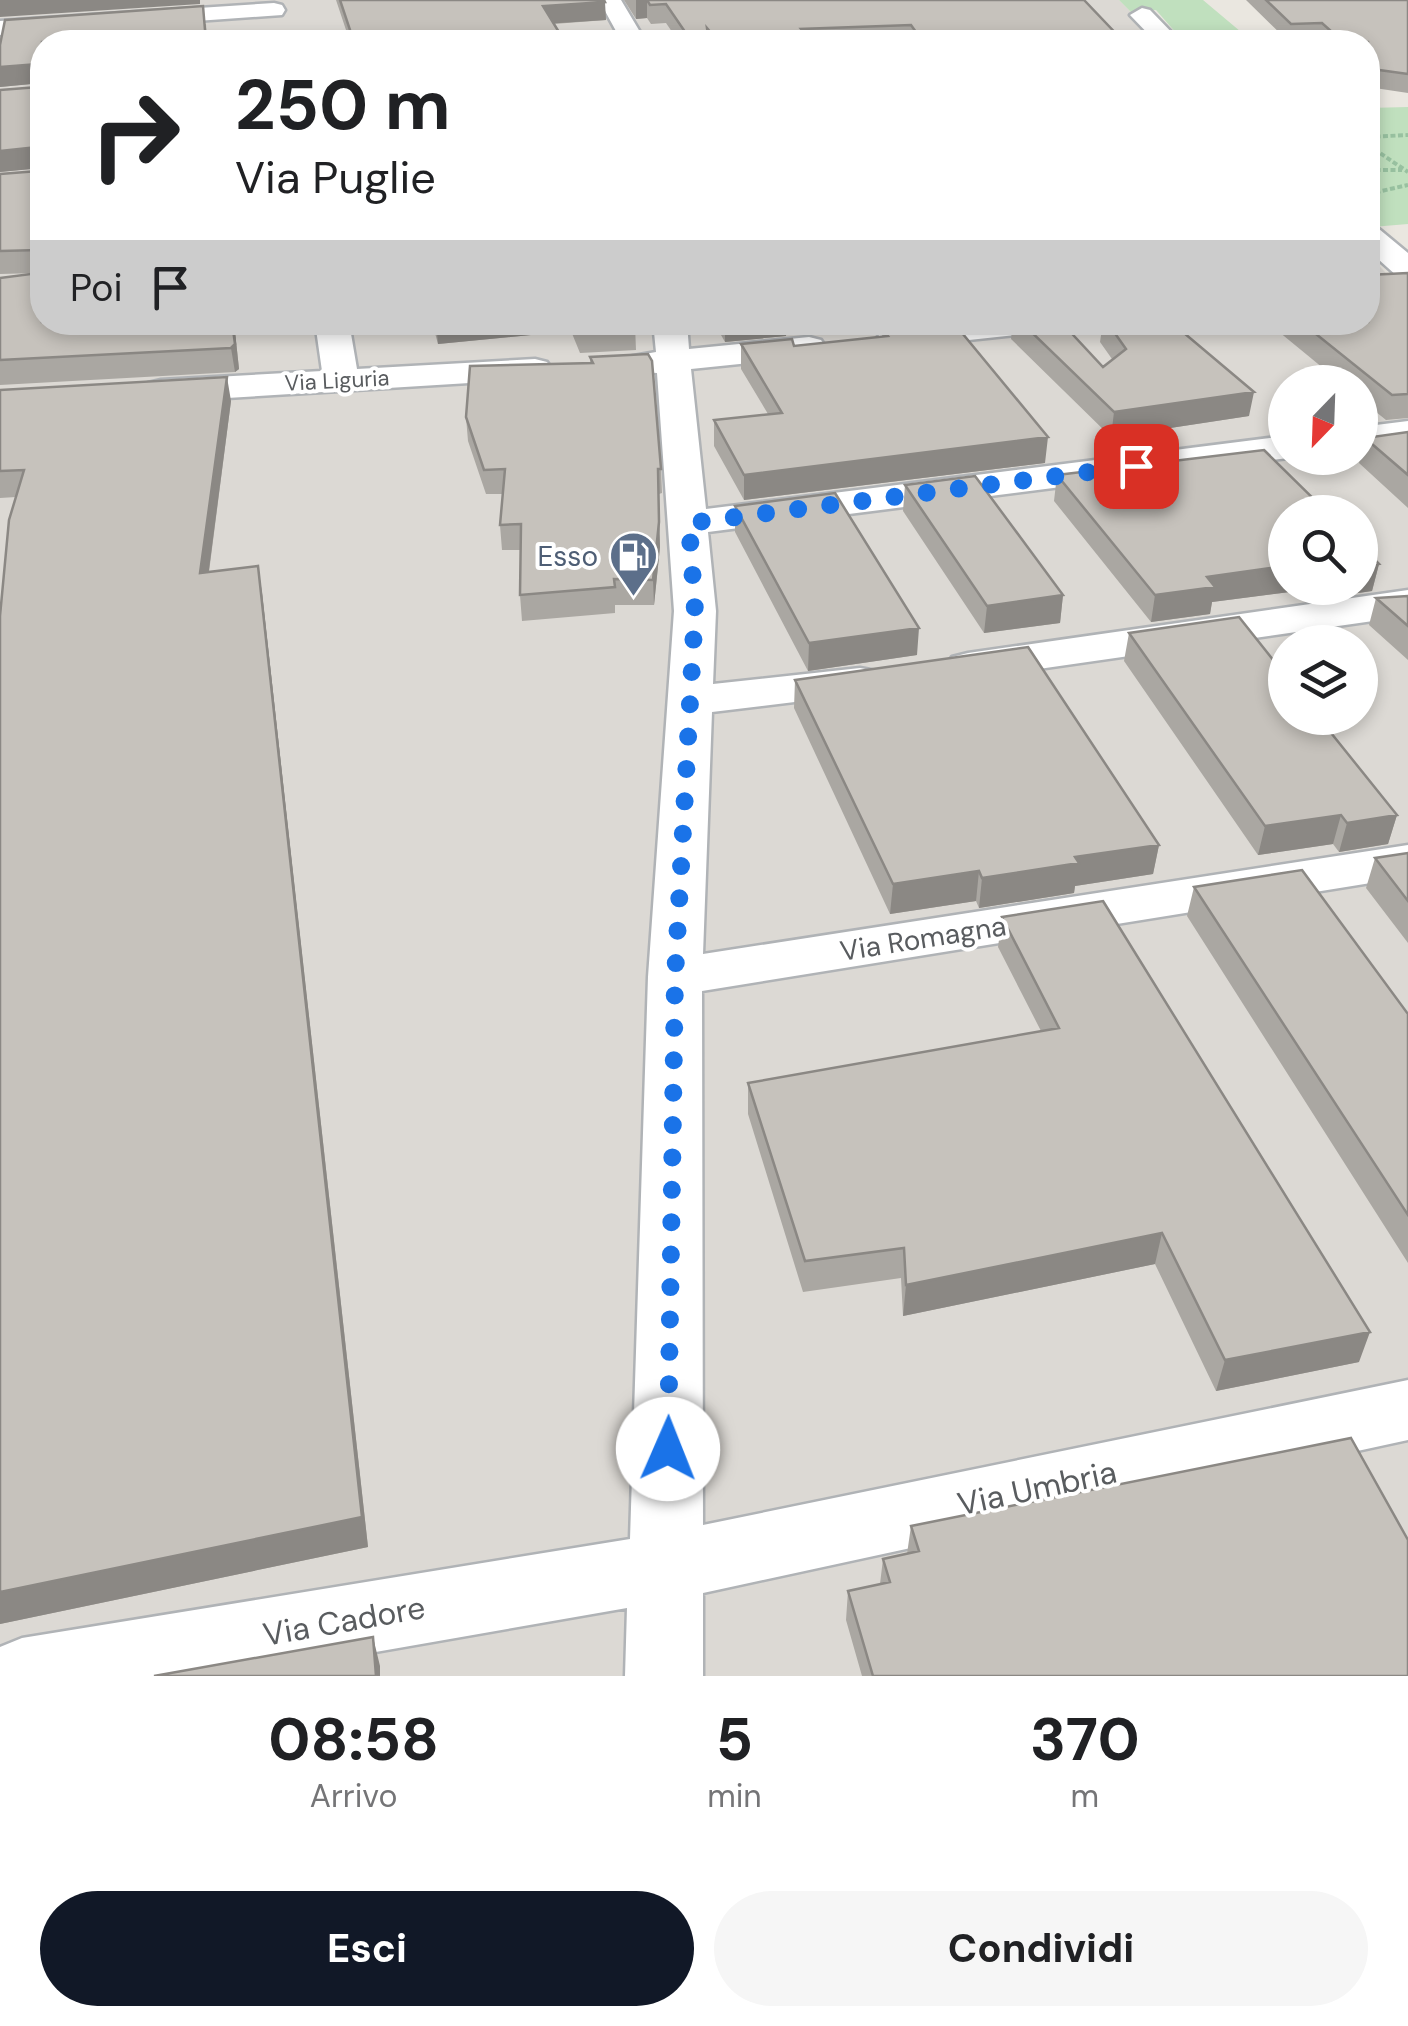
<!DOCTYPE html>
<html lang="it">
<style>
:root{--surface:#fff;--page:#f6f6f6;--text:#202124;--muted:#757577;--accent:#111827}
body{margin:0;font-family:"DM Sans",sans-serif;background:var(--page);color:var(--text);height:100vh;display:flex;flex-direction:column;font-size:38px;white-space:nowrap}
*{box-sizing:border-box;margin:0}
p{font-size:32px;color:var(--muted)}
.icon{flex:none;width:55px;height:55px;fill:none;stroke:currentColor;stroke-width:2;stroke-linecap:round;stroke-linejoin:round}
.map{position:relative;height:1676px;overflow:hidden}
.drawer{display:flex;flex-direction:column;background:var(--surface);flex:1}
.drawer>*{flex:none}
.top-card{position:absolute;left:30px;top:30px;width:1350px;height:305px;border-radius:40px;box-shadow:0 5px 15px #0003;background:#fff;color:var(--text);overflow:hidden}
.needle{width:65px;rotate:203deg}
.buttons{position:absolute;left:1268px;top:365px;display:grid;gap:20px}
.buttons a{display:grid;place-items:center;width:110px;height:110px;border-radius:50%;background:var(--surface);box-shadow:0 5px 15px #0003;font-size:50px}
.pin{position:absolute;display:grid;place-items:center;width:85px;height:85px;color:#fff;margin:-42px;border-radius:20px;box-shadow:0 5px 15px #0006}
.me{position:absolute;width:110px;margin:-55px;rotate:1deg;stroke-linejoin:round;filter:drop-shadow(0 0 8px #0008)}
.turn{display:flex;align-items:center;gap:35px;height:210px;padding:0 40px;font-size:45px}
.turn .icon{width:130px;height:130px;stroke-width:2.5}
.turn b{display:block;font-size:70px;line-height:85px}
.then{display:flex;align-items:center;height:95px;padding:0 40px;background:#0003;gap:20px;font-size:38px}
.eta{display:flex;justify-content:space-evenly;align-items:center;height:170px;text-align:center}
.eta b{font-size:60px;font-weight:700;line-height:70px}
.button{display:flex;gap:20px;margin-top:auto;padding:20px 40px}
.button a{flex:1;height:115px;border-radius:60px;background:var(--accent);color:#fff;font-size:40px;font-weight:700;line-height:115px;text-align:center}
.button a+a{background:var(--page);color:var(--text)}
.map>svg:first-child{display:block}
</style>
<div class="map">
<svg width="1408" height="1676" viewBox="0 0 1408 1676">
<rect width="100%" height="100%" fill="#eae7e0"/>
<!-- industrial -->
<path fill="#dcd9d4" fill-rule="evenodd" d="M0,0H1119L1161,42H42V322H1368V254L1401,289L1408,288V1676H0ZM1285,382H1360V458H1285ZM1285,512H1360V588H1285ZM1285,642H1360V718H1285Z"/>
<!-- green -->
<path fill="#c0e0be" d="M1119,0H1203L1253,42H1184L1156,10L1131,12Z
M1408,107V224L1372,227L1368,223V108Z"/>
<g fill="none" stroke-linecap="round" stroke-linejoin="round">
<defs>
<path id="minor" d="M599,0H621L646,42H622Z
M274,3L282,5L285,10L282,15L0,35V21Z
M1142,8L1150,10L1181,42H1156L1130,15Z
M1368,226L1379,229L1408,253V278L1397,276L1368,250Z
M315,322H349L357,369L535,359L547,362L552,369L547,376L535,379L161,402L148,399L143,391L148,383L161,380L322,371Z
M653,322H687L689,349L809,337L821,340L826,347L821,354L809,357L691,369L706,509L1285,436L1288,458L708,532L716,611L713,684L860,668L876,671L882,681L876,691L860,694L712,712L703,954L1408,845V877L702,991L703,1525L1408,1380V1440L703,1593V1676H625L627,1608L238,1676H0V1647L22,1638L630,1539L648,977L674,611L657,373L628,371L623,364L628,357L656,352Z
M945,322H1059L1055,329L1043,332L894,348L882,345L877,338L882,331Z
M1408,421V443L1360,449V427Z
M1408,590V616L968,679L952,675L946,666L952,657L968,653Z"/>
</defs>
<!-- minor casing -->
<use href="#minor" stroke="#b0b3b6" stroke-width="5"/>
<!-- path -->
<path stroke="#98c1a0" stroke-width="4" stroke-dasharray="5 2.5" stroke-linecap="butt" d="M1368,137L1408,135
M1368,145L1408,172
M1368,170H1402
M1368,194L1408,185"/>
<!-- minor -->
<use href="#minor" fill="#fff" fill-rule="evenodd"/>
</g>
<!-- wall -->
<path fill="#aaa7a2" d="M336,0H604L606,20L554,24L565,42H350Z
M624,0H1084L1124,42H679L666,23L651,24L647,18L636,19Z
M1246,0H1408V93L1368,87V42L1288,41Z
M206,24L207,42H42V322H234L239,369L235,372L0,385V278L39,273L0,274V174L38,171L40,168L0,172V90L38,87L41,83L0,87V45Z
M1408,273V418L1386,420L1360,399V382H1340L1267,322H1368Z
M432,322H638V325H635L636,350L580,353L571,331L438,344Z
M697,322H787L786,336L725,342L721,335H699Z
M1013,322H1061L1103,367L1112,359L1100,342L1103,322H1171L1249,416L1111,437L1011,339Z
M883,329L1045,463L744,500L714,446V420L768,414L741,369V344L794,346L882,337Z
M590,357L661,469L662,493L659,494L660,547L654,605H615V613L522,621L520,595V550H502L500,525L503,494H486L468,441L466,417L590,363Z
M0,390L231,401L209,572L262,593L368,1547L0,1624V616L16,497L0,498Z
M1408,432V508L1359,463L1365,438Z
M1057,475L1285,588H1321L1212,602L1210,614L1151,622L1054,501Z
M905,485L1063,595L1060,623L984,633L903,511Z
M735,506L917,655L808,671L735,532Z
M1379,564L1372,591L1337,596L1327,588H1360Z
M1408,596V660L1369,625L1376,598Z
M1129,633L1397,815L1388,844L1339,852L1333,844L1258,855L1124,661Z
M795,680L1159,845L1153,874L1075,886L1074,893L979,908L976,901L890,914L794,708Z
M1408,853V943L1366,888L1375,858Z
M1194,887L1408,1014V1263L1187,916Z
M1002,917L1359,1362L1216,1391L1155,1264L903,1316L901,1278L803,1292L748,1114V1083L1041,1031L998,947Z
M911,1526L1408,1676H862L846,1620L848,1591L880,1584L883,1559L907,1554Z"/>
<!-- shaded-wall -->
<path fill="#8b8884" d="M0,0H200V4L0,17Z
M636,0H647V18L636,19Z
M605,2L606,20L544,24L543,6Z
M38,64L42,83L0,87V67Z
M37,147L42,168L0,172V151Z
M232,322H234L239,369L235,372L231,348Z
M436,322H570L571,331L438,344Z
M725,322H787L786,336L725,342Z
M862,322H907L862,327Z
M227,377L231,401L205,600L200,573Z
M1254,392L1249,416L1111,437L1114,412Z
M1048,437L1045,463L744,500V475Z
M659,522L660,547L654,605L653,580Z
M1379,564L1372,591L1337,596L1339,588H1360V567Z
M258,566L262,593L368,1547L0,1624V1592Z
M1285,566V588H1321L1212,602L1210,614L1151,622L1155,595L1207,577Z
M1063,595L1060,623L984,633L987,606Z
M919,628L917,655L808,671L809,643Z
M1341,815L1333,844L1258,855L1265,826Z
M1397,815L1388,844L1339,852L1347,823Z
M1159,845L1153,874L1075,886L1074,893L979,908L982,878L1075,857Z
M979,871L976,901L890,914L893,884Z
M1162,1233L1155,1264L903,1316L906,1285Z
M1370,1332L1359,1362L1216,1391L1225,1360Z
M373,1637L380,1666V1676H376Z"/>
<!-- building -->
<path fill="#c6c2bc" stroke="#8b8884" stroke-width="2.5" d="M340,0H604L605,2L543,6L565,42H354Z
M647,0H1084L1124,42H923L911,25L801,29L812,42H719L707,28L709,42H692L666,4L650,5Z
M1266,0H1408V74L1372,69L1368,65V42H1343L1322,23L1291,24Z
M203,6L206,42H42V322H232L235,344L231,348L0,360V278L39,273V250L0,251V174L38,171L41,168V151L37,147L0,151V90L38,87L42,83V68L38,64L0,67V45L5,20Z
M1408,273V394L1392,395L1301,322H1368V275Z
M576,322H633L635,326L579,329Z
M953,322L1048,437L744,475L714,420L782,413L741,344L792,339L794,346L888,336L883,329Z
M1021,322H1061L1103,367L1126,349L1107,322H1171L1254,392L1114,412Z
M648,354L652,361L661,469H658L659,522L653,580L614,579L615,587L520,595L521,524L500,525L505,469L484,470L466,417L470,366L593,363L590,357Z
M227,377L200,573L258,566L362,1517L0,1592V616L9,520L24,470L0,471V390Z
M1408,432V475L1365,438Z
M1264,450L1327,512H1285V566L1207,577L1215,587L1155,595L1057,475Z
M975,476L1063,595L987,606L905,485Z
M835,493L919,628L809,643L735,506Z
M1360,545L1379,564L1360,567Z
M1408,596V626L1376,598Z
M1239,617L1285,675V718H1319L1397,815L1347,823L1341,815L1265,826L1129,633Z
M1028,647L1159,845L1075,857L1079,863L982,878L979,871L893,884L795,680Z
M1408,853V901L1375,858Z
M1302,870L1408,1014V1215L1194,887Z
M1103,901L1370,1332L1225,1360L1162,1233L906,1285L904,1248L805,1261L748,1083L1059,1028L1002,917Z
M1351,1438L1408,1540V1676H873L848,1591L890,1582L883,1559L919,1551L911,1526Z
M373,1637L376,1676H154Z"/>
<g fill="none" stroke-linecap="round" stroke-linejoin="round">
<!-- route -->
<path stroke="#1a73e8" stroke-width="18" stroke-dasharray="0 32.4" d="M668,1449L675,977L695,611L689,523L1136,466"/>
</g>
<!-- icons -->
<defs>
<symbol id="fuel-pin" viewBox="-11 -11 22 30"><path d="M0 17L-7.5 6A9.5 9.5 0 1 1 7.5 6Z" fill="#5c6f8a" stroke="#fff"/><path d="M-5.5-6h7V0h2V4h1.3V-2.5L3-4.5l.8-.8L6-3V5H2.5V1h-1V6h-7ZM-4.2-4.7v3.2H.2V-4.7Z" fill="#fff"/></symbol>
</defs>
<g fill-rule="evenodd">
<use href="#fuel-pin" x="606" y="528" width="55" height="75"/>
</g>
<g text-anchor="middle" stroke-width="8" stroke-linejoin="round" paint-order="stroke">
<!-- far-street labels -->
<g font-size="22" fill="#595c5f" stroke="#fff">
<text transform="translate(337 380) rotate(-3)" y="8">Via Liguria</text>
</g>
<!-- service labels -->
<g font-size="28" fill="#4e5e75" stroke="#fff" text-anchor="end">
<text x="598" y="566">Esso</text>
</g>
<!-- street labels -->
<g font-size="28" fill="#595c5f" stroke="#fff">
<text transform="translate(923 938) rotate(-9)" y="10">Via Romagna</text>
</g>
<!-- near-street labels -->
<g font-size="32" fill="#595c5f" stroke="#fff">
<text transform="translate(1037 1488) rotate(-12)" y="11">Via Umbria</text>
<text transform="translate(344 1621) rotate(-10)" y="11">Via Cadore</text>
</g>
</g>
</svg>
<div class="buttons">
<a><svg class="needle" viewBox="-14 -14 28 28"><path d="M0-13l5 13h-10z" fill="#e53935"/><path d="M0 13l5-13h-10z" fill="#757577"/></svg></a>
<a><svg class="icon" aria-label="search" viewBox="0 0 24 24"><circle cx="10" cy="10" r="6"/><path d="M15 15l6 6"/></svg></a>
<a><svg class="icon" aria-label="layers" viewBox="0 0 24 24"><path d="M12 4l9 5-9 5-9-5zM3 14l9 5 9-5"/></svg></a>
</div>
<div class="pin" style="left:1136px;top:466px;background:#d93025"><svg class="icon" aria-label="arrive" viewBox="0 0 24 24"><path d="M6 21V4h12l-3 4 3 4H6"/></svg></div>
<svg class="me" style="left:668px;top:1449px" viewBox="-20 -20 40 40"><circle r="19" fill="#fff"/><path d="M0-13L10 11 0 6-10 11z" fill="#1a73e8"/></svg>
<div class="top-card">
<div class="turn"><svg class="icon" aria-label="right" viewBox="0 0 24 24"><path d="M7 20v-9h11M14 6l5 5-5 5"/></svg><div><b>250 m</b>Via Puglie</div></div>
<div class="then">Poi<svg class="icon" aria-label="arrive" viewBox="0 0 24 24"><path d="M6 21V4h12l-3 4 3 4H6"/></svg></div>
</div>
</div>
<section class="drawer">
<div class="eta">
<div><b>08:58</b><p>Arrivo</p></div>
<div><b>5</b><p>min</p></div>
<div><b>370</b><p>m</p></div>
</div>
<div class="button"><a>Esci</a><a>Condividi</a></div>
</section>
